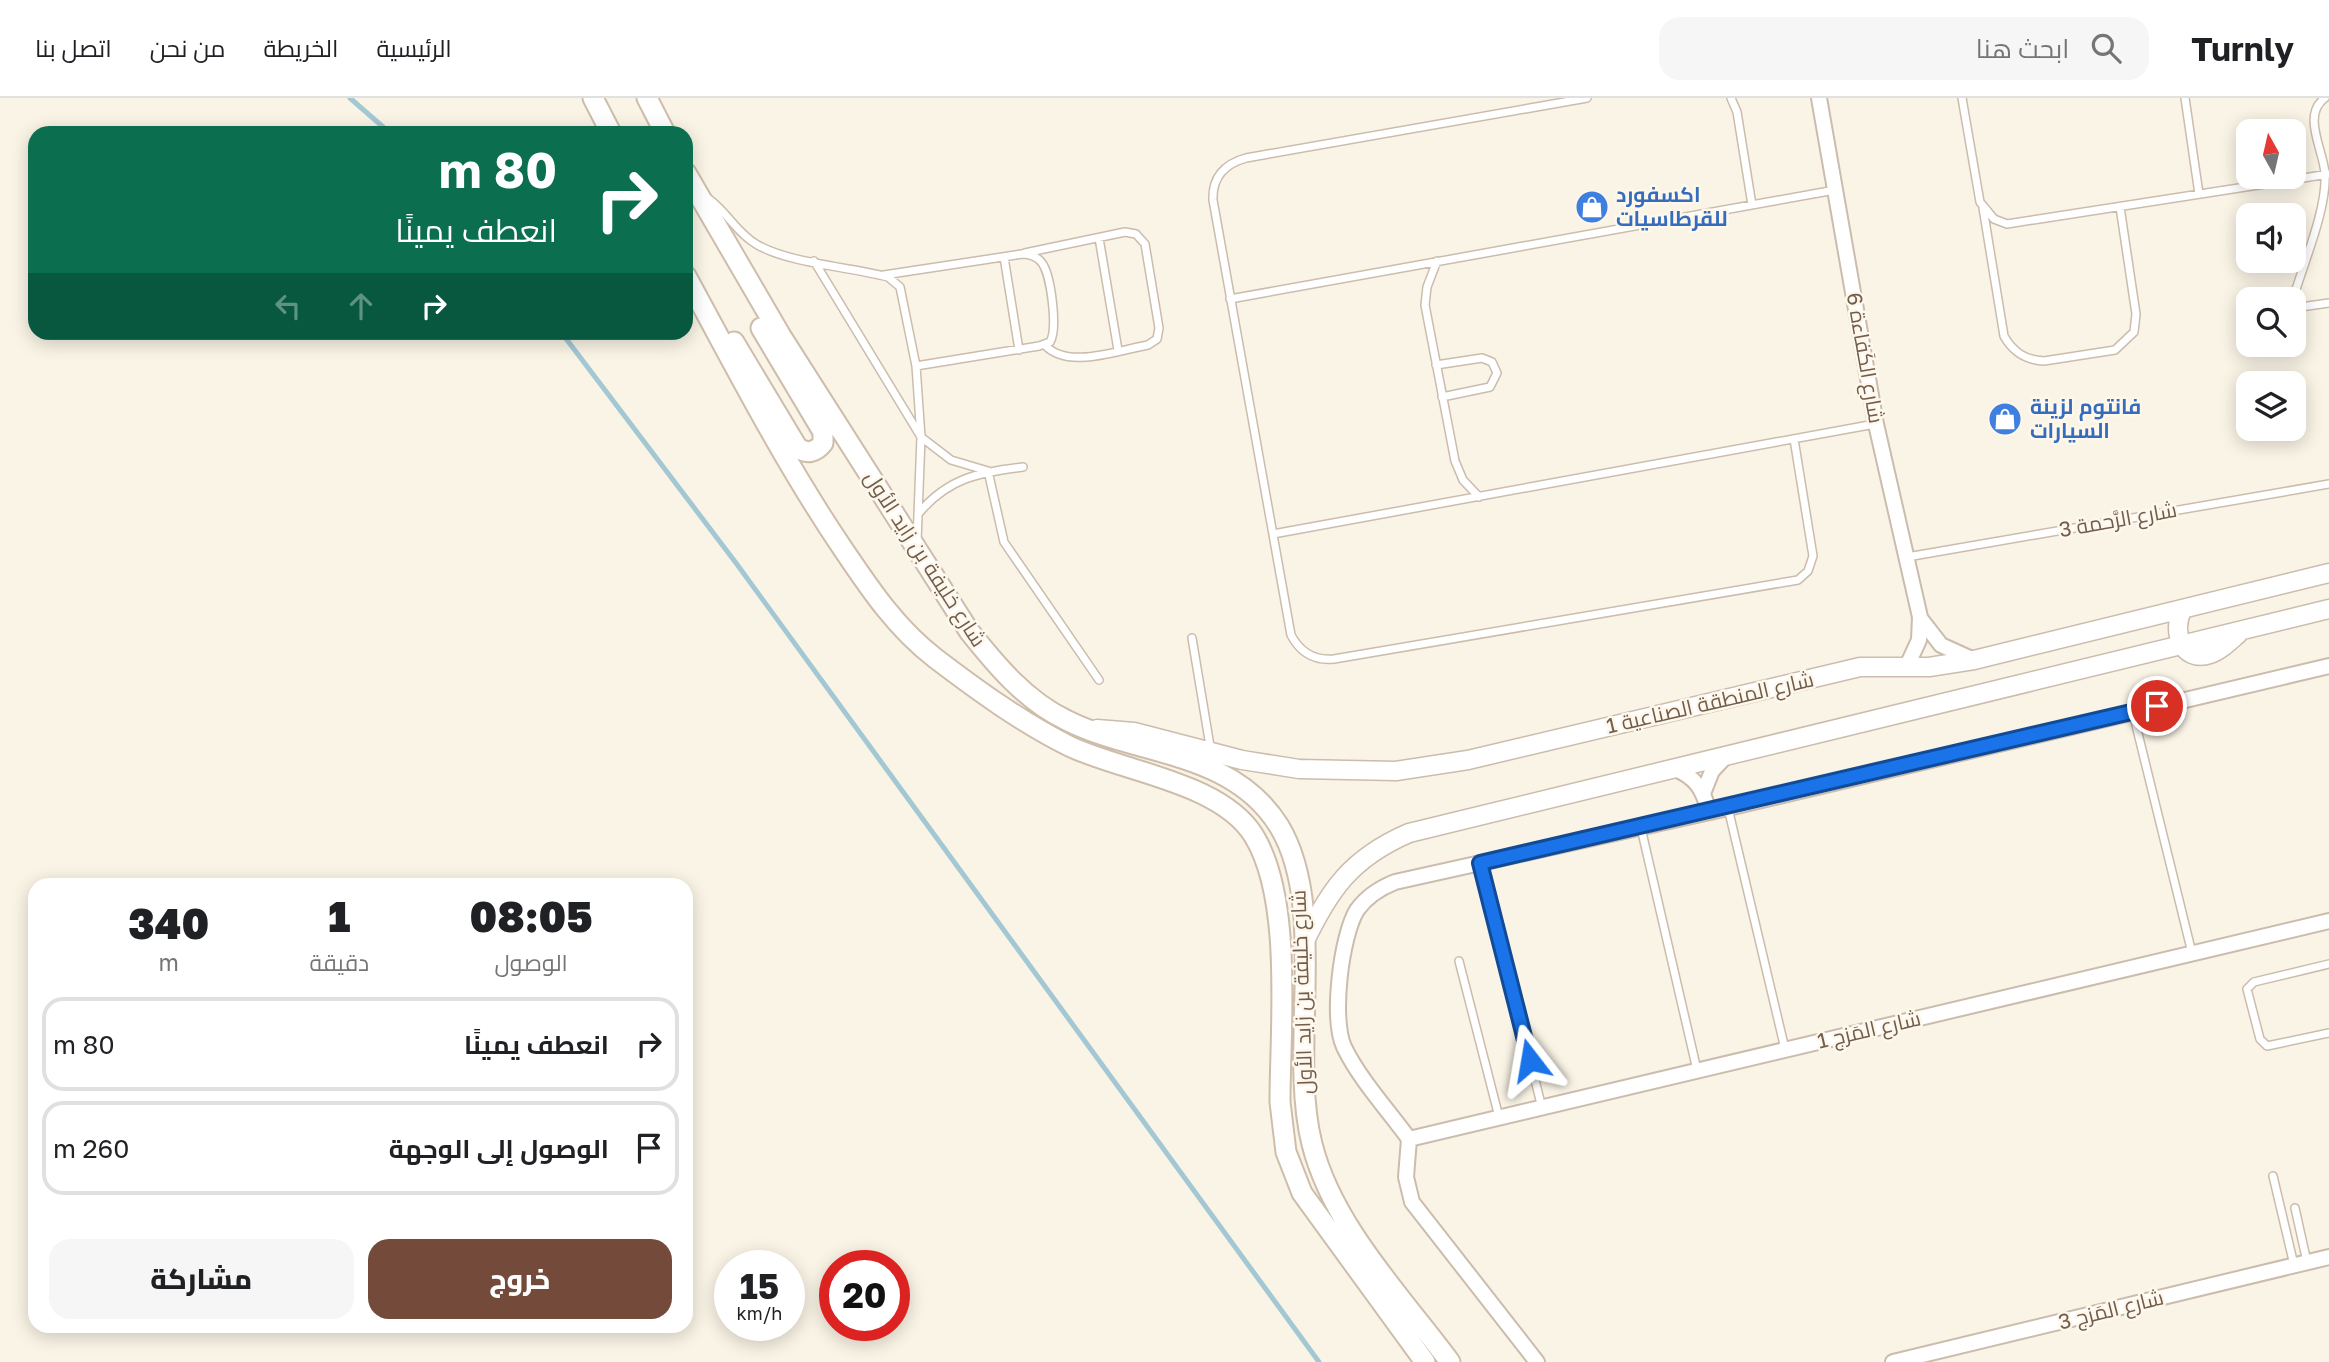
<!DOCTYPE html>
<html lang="ar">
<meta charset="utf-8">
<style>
:root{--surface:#fff;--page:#f6f6f6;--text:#202124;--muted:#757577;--line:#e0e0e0;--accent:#744a3a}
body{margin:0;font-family:"Golos Text",Cairo,sans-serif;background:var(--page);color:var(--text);direction:rtl;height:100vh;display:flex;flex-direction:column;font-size:26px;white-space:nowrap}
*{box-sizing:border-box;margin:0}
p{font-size:23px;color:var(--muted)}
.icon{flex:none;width:38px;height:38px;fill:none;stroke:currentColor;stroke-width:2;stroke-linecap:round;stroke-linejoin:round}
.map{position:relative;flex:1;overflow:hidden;direction:ltr}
.side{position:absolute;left:28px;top:780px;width:665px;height:455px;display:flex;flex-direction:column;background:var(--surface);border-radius:21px;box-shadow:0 4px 18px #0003;direction:rtl}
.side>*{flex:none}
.guide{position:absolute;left:28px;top:28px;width:665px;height:214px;border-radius:21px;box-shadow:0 4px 18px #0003;direction:rtl;background:#0b6e4f;color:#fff;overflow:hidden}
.needle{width:46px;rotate:352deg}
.tools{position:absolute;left:2236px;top:21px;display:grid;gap:14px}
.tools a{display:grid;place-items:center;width:70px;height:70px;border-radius:14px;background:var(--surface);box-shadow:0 4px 18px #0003;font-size:35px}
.speed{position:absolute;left:714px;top:1152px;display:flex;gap:14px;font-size:35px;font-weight:700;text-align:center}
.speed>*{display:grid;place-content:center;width:91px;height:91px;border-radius:50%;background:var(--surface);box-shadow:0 4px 18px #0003;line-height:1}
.speed small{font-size:18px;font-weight:400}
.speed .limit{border:10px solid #d22;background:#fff;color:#111}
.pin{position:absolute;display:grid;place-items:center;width:60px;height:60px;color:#fff;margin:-30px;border:4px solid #fff;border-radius:50%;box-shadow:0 2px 7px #0007}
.me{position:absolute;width:77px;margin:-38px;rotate:346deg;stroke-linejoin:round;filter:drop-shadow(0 0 5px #0008)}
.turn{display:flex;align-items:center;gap:24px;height:147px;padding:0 21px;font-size:32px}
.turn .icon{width:91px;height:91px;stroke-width:2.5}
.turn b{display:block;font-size:49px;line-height:60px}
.lanes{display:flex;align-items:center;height:66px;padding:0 21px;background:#0003;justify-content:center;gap:35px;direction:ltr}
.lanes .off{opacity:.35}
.eta{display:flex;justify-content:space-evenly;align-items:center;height:119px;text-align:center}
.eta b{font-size:42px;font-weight:800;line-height:49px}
.button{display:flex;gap:14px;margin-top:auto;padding:14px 21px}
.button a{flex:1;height:80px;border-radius:21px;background:var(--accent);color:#fff;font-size:28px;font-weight:800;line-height:80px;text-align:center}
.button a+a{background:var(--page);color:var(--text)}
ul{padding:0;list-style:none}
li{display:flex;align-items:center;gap:21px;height:94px;margin:0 14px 10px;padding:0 7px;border:4px solid var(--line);border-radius:21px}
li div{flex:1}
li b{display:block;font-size:26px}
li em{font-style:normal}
header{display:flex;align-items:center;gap:42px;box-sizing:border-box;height:98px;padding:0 35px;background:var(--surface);border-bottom:2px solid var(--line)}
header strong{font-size:33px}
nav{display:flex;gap:38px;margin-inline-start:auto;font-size:24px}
.search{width:490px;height:63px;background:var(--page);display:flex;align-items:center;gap:18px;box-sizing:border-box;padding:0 24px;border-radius:21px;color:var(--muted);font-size:26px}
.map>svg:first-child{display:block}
</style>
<header>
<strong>Turnly</strong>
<div class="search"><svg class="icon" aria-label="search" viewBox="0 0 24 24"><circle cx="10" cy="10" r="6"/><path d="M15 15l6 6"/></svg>ابحث هنا</div>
<nav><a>الرئيسية</a><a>الخريطة</a><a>من نحن</a><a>اتصل بنا</a></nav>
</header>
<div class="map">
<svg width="2329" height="1264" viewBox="0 0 2329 1264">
<rect width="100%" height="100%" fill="#faf4e6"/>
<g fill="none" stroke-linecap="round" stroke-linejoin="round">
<!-- stream -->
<path stroke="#a3c8d4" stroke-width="5" d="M350,0L390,35
M561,234L736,465L1319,1264"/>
<defs>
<path id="service" d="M1587,0L1246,60C1224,66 1212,80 1213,102L1291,537C1300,554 1314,563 1334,561L1798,482L1808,473L1813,458L1794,341
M1731,0L1737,14L1752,107
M1962,0L1980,104L1994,121L2007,126L2329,76
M2185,0L2199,96
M709,101C727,114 737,135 756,146C787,165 850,169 888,179L900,189L916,268L921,339L917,444
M1983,110L2004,238C2013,254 2025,262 2044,263L2115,252L2134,234L2136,216L2120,109
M1099,140L1118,252
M1025,155L1125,134L1136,136L1145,146L1159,230L1157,241L1148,247C1118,252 1067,272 1045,247
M1004,159L1019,252
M814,163L921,339L951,362L988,373
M1437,163L1427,189L1425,207L1455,363L1463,382L1479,399
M884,177L1022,156C1030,156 1037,158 1042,165C1051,177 1058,231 1050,244L1039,248L916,268
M1230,201L1835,92
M2293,201C2303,166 2327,112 2325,76C2324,53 2301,17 2325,0
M2294,210L2329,205
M2244,218L2249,217
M1436,267L1482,260L1492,264L1497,275L1490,289L1442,299
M988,373L1004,444L1099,582
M919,415C948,380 980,374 1023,369
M1273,436L1875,326
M1907,459L2329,386
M1192,540L1211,654
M2133,615L2192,855
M1728,710L1785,951
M1641,730L1697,972
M1481,766L1542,1010
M1459,863L1499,1019
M2329,866L2254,884L2247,891L2260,941L2267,948L2329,935
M2273,1078L2294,1167
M2295,1110L2307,1164"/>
<path id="minor" d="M1819,0L1876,326L1920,519L1919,542L1907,568
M1920,520L1941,547L1974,562
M1673,670C1696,679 1703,691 1709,714
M1704,693L1712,673L1727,657
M1409,1041L2329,823
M1537,1264L1412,1104L1406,1079L1409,1041C1388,1012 1360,982 1344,949C1331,921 1341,838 1357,812C1367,798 1380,790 1395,784L1728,710L2329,568
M1893,1264L2329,1159"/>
<path id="tertiary" d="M2183,511C2171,531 2181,566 2210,556C2220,553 2230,543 2238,536
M1097,631L1134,634L1242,662L1299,671L1396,673L1468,662L1860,569H1929L1974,562L2329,475
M1303,847C1329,792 1351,760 1409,735L2329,511"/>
<path id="secondary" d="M593,0L611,35
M647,0L665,35
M686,75L781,238L969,533C996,567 1026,603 1066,622C1137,658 1232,652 1279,728C1329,810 1288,952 1312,1046C1332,1127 1401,1198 1450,1264
M686,178C736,270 784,364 843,451C870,491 896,530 935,560C977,592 1021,624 1069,648C1123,674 1221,684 1254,738C1293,802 1280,929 1280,1004L1286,1054L1302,1095L1425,1264
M734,244L797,349C807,357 816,354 823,345V334L761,230"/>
</defs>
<!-- service casing -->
<use href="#service" stroke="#cbbcad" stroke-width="10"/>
<!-- minor casing -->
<use href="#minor" stroke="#cbbcad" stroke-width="18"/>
<!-- tertiary casing -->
<use href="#tertiary" stroke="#cbbcad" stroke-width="21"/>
<!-- secondary casing -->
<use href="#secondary" stroke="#cebdab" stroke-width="23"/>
<!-- service -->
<use href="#service" stroke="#fff" stroke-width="7"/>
<!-- minor -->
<use href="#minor" stroke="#fff" stroke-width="14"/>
<!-- tertiary -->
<use href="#tertiary" stroke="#fff" stroke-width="18"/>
<!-- secondary -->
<use href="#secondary" stroke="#fff" stroke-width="19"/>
</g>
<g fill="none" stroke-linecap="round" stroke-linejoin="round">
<defs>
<path id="route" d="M1530,962L1480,765L2157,608"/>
</defs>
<!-- route casing -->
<use href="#route" stroke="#114b97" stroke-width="18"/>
<!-- route -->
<use href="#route" stroke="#1a73e8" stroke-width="12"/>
</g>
<!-- icons -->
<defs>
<symbol id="shop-disc" viewBox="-11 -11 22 22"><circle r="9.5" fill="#3f7fe0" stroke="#fef8ec"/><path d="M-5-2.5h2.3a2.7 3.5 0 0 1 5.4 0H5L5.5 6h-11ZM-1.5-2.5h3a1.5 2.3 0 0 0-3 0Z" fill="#fff"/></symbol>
</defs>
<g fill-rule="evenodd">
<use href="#shop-disc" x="1573" y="90" width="38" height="38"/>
<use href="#shop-disc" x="1986" y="302" width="38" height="38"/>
</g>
<g text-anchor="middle" stroke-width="5" stroke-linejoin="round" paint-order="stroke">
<!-- shop labels -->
<g font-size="21" font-weight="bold" fill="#366cbe" stroke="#fef8ec" text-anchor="start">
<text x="1616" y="104">اكسفورد<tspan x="1616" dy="24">للقرطاسيات</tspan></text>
<text x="2030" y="316">فانتوم لزينة<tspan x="2030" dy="24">السيارات</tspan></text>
</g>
<!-- street labels -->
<g font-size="21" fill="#725d4d" stroke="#fef8ec">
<text transform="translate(1865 260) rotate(80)" y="7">شارع الكَفاءة 6</text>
<text transform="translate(2118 422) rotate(-10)" y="7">شارع الرَّحمة 3</text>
<text transform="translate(925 461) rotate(57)" y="7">شارع خليفة بن زايد الأول</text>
<text transform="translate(1710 605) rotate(-13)" y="7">شارع المنطقة الصناعية 1</text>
<text transform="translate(1302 894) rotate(-92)" y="7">شارع خليفة بن زايد الأول</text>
<text transform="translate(1869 932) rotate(-13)" y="7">شارع المَزج 1</text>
<text transform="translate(2111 1212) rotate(-14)" y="7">شارع المَزج 3</text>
</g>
</g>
</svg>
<div class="tools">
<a><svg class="needle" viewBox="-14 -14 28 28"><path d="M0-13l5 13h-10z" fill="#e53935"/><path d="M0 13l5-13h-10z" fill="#757577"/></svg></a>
<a><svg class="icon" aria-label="sound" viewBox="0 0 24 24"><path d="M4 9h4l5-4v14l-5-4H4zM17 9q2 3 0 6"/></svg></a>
<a><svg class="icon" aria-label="search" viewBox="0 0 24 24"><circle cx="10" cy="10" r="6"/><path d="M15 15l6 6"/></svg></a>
<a><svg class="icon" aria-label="layers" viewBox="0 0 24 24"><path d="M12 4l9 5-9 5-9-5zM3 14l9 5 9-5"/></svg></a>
</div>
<div class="speed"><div>15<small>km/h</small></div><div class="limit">20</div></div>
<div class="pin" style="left:2157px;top:608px;background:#d93025"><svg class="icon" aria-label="arrive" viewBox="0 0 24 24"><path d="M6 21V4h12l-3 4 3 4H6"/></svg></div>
<svg class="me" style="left:1530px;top:962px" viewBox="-20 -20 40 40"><path d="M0-17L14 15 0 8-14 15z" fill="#1a73e8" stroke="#fff" stroke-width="4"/></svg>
<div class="guide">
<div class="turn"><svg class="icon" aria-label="right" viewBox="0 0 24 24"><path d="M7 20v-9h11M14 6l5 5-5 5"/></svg><div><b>80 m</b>انعطف يمينًا</div></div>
<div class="lanes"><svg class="icon off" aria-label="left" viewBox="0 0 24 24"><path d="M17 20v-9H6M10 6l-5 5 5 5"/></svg><svg class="icon off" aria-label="ahead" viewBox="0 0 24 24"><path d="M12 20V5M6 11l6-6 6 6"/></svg><svg class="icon" aria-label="right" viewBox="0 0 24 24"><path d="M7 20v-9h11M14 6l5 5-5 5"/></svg></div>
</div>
<section class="side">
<div class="eta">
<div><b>08:05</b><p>الوصول</p></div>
<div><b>1</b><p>دقيقة</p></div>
<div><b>340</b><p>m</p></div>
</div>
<ul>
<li><svg class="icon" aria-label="right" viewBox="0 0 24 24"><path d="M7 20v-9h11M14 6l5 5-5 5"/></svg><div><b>انعطف يمينًا</b></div><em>80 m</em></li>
<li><svg class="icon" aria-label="arrive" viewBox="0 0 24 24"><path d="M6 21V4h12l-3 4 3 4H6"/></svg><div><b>الوصول إلى الوجهة</b></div><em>260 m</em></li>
</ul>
<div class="button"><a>خروج</a><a>مشاركة</a></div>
</section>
</div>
